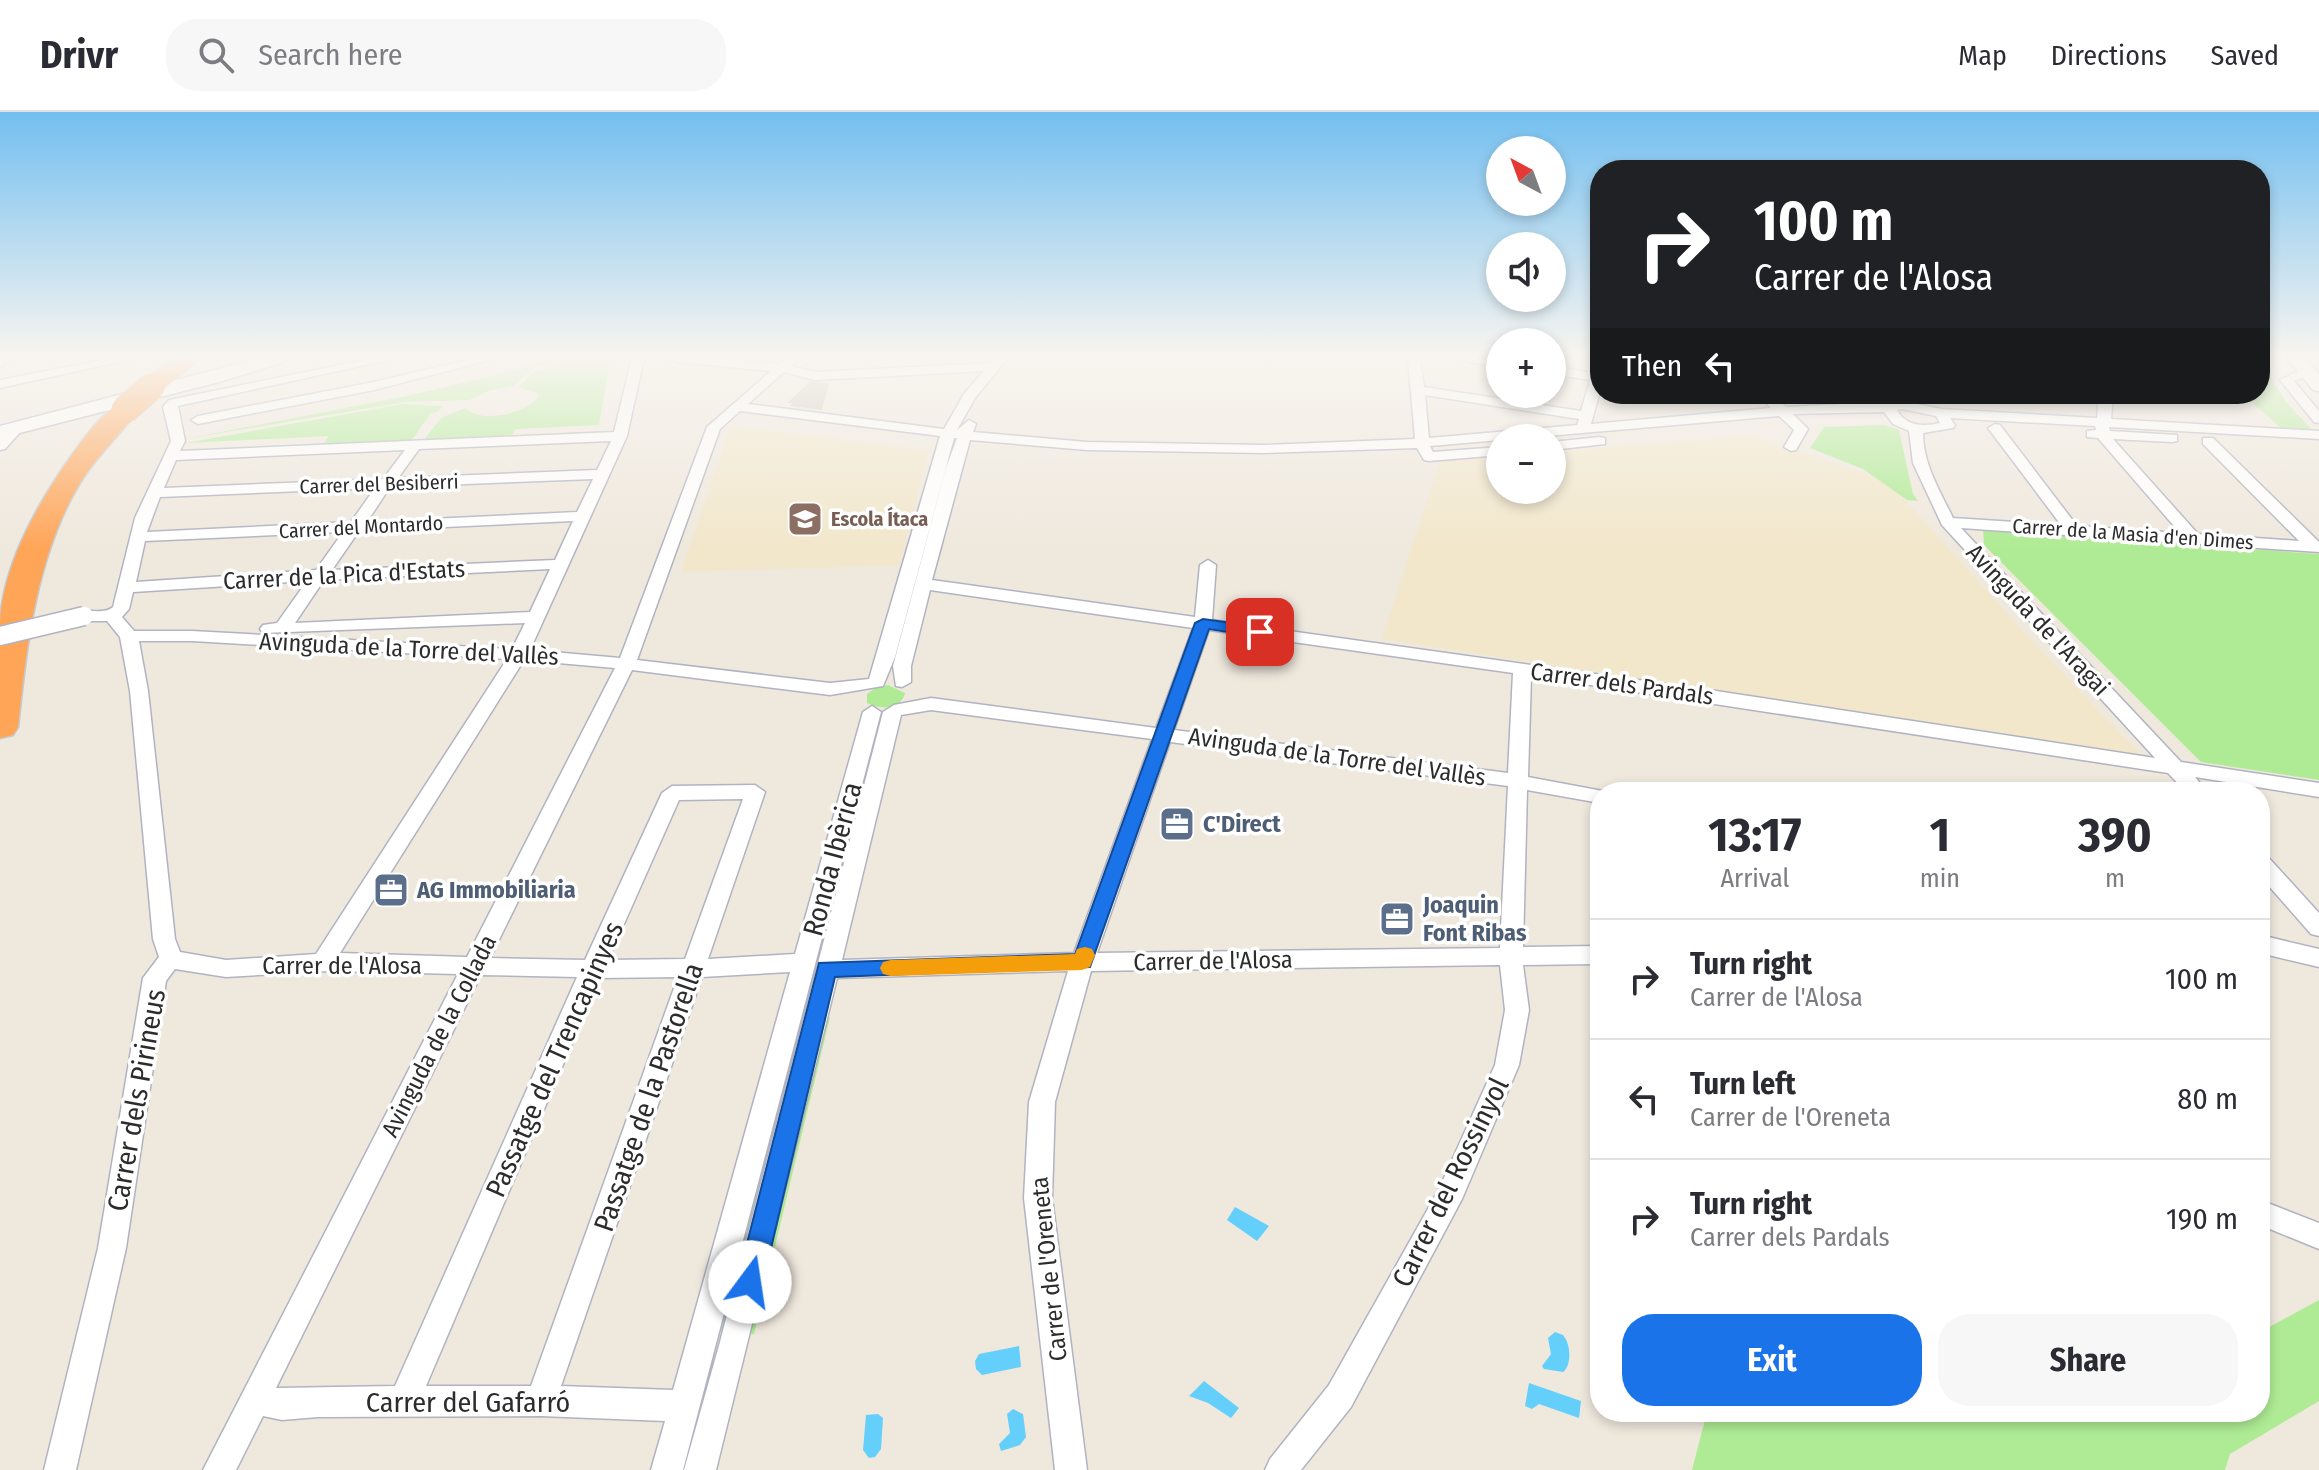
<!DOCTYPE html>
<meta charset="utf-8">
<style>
:root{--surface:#fff;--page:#f7f7f7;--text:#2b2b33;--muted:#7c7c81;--line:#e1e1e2;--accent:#1a73e8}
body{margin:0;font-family:"Fira Sans Condensed",sans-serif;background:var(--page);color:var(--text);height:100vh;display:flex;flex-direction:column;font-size:30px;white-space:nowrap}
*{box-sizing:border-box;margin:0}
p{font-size:26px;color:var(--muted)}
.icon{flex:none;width:44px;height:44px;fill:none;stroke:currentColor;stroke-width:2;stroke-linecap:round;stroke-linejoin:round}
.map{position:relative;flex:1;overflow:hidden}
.drawer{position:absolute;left:1590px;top:670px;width:680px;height:640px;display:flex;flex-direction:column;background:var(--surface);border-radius:32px;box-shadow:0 4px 12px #0003}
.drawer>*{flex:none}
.hud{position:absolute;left:1590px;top:48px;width:680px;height:244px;border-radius:32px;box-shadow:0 4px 12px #0003;background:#202124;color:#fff;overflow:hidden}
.needle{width:52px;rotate:319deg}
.buttons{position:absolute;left:1486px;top:24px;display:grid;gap:16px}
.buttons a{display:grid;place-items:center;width:80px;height:80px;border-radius:50%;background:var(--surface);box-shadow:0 4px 12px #0003;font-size:40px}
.pin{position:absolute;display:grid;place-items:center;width:68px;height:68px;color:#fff;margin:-34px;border-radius:16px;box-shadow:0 4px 12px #0006}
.me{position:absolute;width:88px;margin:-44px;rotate:14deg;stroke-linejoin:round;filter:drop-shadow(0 0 6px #0008)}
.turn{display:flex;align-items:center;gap:28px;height:168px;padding:0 32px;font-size:36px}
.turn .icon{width:104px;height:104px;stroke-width:2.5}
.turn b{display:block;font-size:56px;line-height:68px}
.then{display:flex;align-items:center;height:76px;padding:0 32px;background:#0003;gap:16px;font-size:30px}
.eta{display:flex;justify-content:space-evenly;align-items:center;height:136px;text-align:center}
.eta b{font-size:48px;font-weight:700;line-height:56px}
.cta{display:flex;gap:16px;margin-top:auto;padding:16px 32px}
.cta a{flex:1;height:92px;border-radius:32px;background:var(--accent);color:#fff;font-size:32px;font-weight:700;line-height:92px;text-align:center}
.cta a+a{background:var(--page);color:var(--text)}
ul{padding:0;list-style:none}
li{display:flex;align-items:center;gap:24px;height:120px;padding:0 32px;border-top:2px solid var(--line)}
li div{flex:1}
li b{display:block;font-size:30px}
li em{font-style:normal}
header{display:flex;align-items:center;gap:48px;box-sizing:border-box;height:112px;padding:0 40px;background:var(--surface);border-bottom:2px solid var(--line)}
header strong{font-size:38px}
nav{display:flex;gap:44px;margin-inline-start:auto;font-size:28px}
.search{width:560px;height:72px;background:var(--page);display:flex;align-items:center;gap:20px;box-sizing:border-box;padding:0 28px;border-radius:32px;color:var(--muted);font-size:30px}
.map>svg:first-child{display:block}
</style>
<header>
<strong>Drivr</strong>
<div class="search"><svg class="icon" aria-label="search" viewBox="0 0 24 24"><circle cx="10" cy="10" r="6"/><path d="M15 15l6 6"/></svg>Search here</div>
<nav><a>Map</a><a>Directions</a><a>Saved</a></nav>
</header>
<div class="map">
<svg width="2319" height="1358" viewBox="0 0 2319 1358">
<rect width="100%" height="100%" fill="#efe8dd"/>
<!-- education -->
<path fill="#f2e7cb" d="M731,314L929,339L899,453L681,460Z
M1752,324L1889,370L2018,514L2142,644L1382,527L1440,349L1500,344V378H1552V340Z"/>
<!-- green -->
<path fill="#afeb94" d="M548,246H563L532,257L514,274L490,278L469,288L405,290L185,327L407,284L505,261Z
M570,246H610L599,313L516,317L510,326L423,329L441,306L465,296C483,312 523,302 538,286L537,281L518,275L533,261Z
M2260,249L2287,291L2313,319L2282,317L2242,282H2260Z
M403,292L442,294L438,300L431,301L411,329L322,334L329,324L186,331Z
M1885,313L1899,318L1913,382L1918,389L1907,388L1863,357L1810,336L1824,315Z
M1983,418L2319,442V668L2201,650L1984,433Z
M888,573L905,581C901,598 881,598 867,591V582L877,575Z
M825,905H830L754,1222H745Z
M798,906H804L722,1220H715Z
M2319,1188V1289L2230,1342L2225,1358H1692L1707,1300H2260V1220Z"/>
<!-- water -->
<path fill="#65cffc" d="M1235,1095L1269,1114L1257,1129L1227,1108Z
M1555,1220L1563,1223C1571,1232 1572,1253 1563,1260L1544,1257L1542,1254L1551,1242L1548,1226Z
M1019,1234L1021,1255L982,1263L976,1257L975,1249L979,1242Z
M1204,1269L1239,1296L1231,1306L1208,1291L1189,1284Z
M1529,1271L1581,1289L1579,1306L1539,1292L1532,1297L1525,1294Z
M1013,1297L1023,1302L1026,1325L1020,1333L1001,1339L999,1332L1010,1321L1007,1302Z
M878,1302L883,1306L881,1337L875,1345L869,1346L863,1338L866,1303Z"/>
<!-- building -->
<path fill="#cac6bb" stroke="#cbc4b6" stroke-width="2" d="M811,270L828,272L821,297L792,293L795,290H790Z"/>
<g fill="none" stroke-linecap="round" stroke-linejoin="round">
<defs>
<path id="street" d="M0,246H10L0,256Z
M113,246H137L0,276V268Z
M374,246H397L178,294L185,329L180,339L614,320L632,246H644L627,324L530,538L620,546L707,315L771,259L676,250L670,246H713L779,252L786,246H799L791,254L815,260L991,251L996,246H1008L975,286L957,318L969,308L976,312L973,320L1087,330L1263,333L1415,327L1408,246H1420L1424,275L1581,299L1590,268L1552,262V254L1592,261L1596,253L1600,252V279L1591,312L1771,296L1757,282H1772L1786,295L1902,289L1941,297L2097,306L2099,282H2113L2111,307L2319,319V327L2109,315L2110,319L2177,323V329L2172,330L2113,327L2198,422L2299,429L2203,332V326H2213L2319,430V440L1961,416L2181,650L2319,671V685L2195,665L2207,680H2186L2168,661L1531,564L1528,665L1608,680H1600V691L1527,678L1523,835L1600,834V852L1523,853L1529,898L1519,953L1462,1087L1351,1295L1301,1358H1265L1270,1347L1329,1273L1438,1079L1495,953L1505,898L1500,853L1091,859L1055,990L1052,1086L1087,1358H1055L1024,1086L1029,990L1068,859L837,866L716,1358H684L720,1230L883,600L894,593L931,586L1156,616L1193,516L930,478L911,554V570L902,575L896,574L893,554L946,356L957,326H954L895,545L883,574L830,583L632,558L490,846L585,848L662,681L672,674L755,673L765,680L708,847L795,842L863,600L872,594L881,600L683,1358H651L665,1309L541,1304L318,1305L282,1308L263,1304L236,1358H203L458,862L328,859L226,865L175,857L166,869L126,1136L76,1358H44L98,1136L143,866L159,845L153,827L130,579L120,525L107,509H84L76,504C86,494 102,504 113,495L135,406L171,329L163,295L169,288ZM984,259L964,282L944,317L748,292L784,260L815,268ZM1425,283L1579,307L1577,313L1429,326ZM1902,297L1936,304L1940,311C1924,315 1905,314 1897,298ZM740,299L940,324L869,567L830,571L637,548L720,317ZM1884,300L1893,312L1909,319L1913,351L1942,413L2155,646L1716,579L1212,508L1216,453L1208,448L1200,453L1195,505L932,468L970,328L1087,338L1263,341L1417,336L1424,348L1429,349L1500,343V335L1433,340L1430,334L1779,304L1794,318L1784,335L1791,339L1796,338L1808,317L1793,302ZM1950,306L2095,314L2096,318L2087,319V325L2098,326L2180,421L2077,414L2000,313L1995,312L1988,316L2061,413L1953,406C1940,379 1923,352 1923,321L1953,316L1955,313ZM611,329L597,358L398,366L419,337ZM405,338L383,367L164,376L176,348ZM593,367L577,400L367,410L390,375ZM375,376L351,410L147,420L160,385ZM573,409L555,448L332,458L359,419ZM343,420L316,458L136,470L145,429ZM550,457L530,500L295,511L324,468ZM307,469L277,511L263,513L260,517L263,521L525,511L512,537L192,519H134L122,505L129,497L133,480ZM1209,518L1513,561L1508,661L1174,618ZM139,529H192L507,547L316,842L226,848L180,840L175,827L148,579ZM524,548L615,556L467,845L340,841ZM931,598L1152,627L1074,841L842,848L901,603ZM1170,630L1508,674L1500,836L1097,841ZM743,687L685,847L608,848L679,688ZM790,860L673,1278L561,1274L702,865ZM481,863L577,865L395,1274L276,1276ZM678,865L531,1274H426L600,866Z
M476,246H497L374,278L198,312L191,308L198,304L374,270Z
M1462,246L1500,247V255L1468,250Z
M2308,255L2314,259L2312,262L2294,269L2319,299V311L2314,310L2280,268Z
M16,313L23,317L5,337L0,338V326Z
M1600,325L1605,326V332L1552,338V330Z
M2260,742L2268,745L2319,801V824L2311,822L2260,764Z
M2260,823L2319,837V855L2260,841Z
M2260,1088L2319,1111V1137L2260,1113Z"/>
<path id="secondary" d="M260,246H287L284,250L219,270L0,326V314Z
M2287,246H2305L2319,262V279L2313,278Z"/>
<path id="highway" d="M174,246H201L160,280H142L139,275L142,270Z
M125,290L134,293L138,298C120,324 96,344 80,371C36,444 27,531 18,615L13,623L0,626C0,587 0,548 0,509C4,449 42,384 77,336C88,321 107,295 125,290Z"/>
</defs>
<!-- street casing -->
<use href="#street" stroke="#b1b3c1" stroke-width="3"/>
<!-- secondary casing -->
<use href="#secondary" stroke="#b1b3c1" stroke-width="3"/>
<!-- highway casing -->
<use href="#highway" stroke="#c8c8c8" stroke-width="3"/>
<!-- street -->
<use href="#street" fill="#fff" fill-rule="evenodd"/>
<!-- secondary -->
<use href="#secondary" fill="#fff" fill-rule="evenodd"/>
<!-- highway -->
<use href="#highway" fill="#ffa558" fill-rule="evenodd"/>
<defs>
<path id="street-bridge" d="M0,524L84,504"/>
<path id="highway-bridge" d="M125,298L151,275"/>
</defs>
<!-- street-bridge casing -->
<use href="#street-bridge" stroke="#b1b3c1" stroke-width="21" stroke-linecap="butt"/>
<!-- highway-bridge casing -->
<use href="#highway-bridge" stroke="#c8c8c8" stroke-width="29" stroke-linecap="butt"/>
<!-- street-bridge -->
<use href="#street-bridge" stroke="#fff" stroke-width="18"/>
<!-- highway-bridge -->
<use href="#highway-bridge" stroke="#ffa558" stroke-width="27"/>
</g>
<!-- sky -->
<linearGradient id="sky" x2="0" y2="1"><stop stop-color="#73bff0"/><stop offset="0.56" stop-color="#f8f5f0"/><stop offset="1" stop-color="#f8f5f0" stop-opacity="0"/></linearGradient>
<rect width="2319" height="436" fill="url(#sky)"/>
<!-- route -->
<path fill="#1a73e8" stroke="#114b97" stroke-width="2" d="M1203,507L1260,515L1268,520L1260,525L1209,517L1090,855L835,865L763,1170L759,1179L750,1182L741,1179L737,1170L819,851L1075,842L1195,511Z"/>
<!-- slow -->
<path fill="#f59e0b" d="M1085,835L1092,837L1095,843L1090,855L1082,858L891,864L883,862L880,856L883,850L891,848L1075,842L1077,837Z"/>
<!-- icons -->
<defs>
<symbol id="school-square" viewBox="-11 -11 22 22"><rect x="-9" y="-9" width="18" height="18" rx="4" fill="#8d6e63" stroke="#fff"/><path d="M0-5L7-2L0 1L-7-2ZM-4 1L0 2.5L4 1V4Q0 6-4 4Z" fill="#fff"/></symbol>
<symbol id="office-square" viewBox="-11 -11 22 22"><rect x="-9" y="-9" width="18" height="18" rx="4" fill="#5c6f8a" stroke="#fff"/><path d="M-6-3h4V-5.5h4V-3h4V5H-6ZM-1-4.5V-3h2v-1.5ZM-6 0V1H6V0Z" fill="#fff"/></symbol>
</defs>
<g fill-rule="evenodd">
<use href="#school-square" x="785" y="387" width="40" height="40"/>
<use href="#office-square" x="1157" y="692" width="40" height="40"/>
<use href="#office-square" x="371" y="758" width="40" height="40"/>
<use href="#office-square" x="1377" y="787" width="40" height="40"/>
</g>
<g text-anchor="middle" stroke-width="7" stroke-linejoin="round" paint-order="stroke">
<!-- far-street labels -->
<g font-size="20" fill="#2c2c2c" stroke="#fff">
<text transform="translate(379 372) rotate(-2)" y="7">Carrer del Besiberri</text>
<text transform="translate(361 415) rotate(-3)" y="7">Carrer del Montardo</text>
<text transform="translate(2133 422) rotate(4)" y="7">Carrer de la Masia d'en Dimes</text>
</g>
<!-- far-education labels -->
<g font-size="20" font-weight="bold" fill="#785e54" stroke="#fff" text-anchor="start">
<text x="831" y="414">Escola Ítaca</text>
</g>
<!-- street labels -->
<g font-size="24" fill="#2c2c2c" stroke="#fff">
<text transform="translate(344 463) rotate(-3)" y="8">Carrer de la Pica d'Estats</text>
<text transform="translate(2038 508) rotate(47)" y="8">Avinguda de l'Aragai</text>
<text transform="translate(409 537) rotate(3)" y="8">Avinguda de la Torre del Vallès</text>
<text transform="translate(1622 572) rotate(8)" y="8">Carrer dels Pardals</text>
<text transform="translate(1337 645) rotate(8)" y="8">Avinguda de la Torre del Vallès</text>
<text transform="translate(1213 849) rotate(-1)" y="8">Carrer de l'Alosa</text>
<text x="342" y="862">Carrer de l'Alosa</text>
<text transform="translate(439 924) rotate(-63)" y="8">Avinguda de la Collada</text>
<text transform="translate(1049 1157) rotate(-96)" y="8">Carrer de l'Oreneta</text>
</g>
<!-- service labels -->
<g font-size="24" font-weight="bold" fill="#4e5e75" stroke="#fff" text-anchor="start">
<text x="1203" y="720">C'Direct</text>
<text x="417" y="786">AG Immobiliaria</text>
<text x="1423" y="801">Joaquin<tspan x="1423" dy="28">Font Ribas</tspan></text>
</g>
<!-- near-street labels -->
<g font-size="28" fill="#2c2c2c" stroke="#fff">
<text transform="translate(832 747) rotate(-75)" y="10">Ronda Ibèrica</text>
<text transform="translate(554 947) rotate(-66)" y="10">Passatge del Trencapinyes</text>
<text transform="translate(648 985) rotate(-71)" y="10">Passatge de la Pastorella</text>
<text transform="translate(136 988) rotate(-80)" y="10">Carrer dels Pirineus</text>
<text transform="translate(1450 1070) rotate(-64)" y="10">Carrer del Rossinyol</text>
<text x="468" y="1300">Carrer del Gafarró</text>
</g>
</g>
</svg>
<div class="buttons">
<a><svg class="needle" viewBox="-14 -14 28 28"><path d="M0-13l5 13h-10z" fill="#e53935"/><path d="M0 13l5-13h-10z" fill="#7c7c81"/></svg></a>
<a><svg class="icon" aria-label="sound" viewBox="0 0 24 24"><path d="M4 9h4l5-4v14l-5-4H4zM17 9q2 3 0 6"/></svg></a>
<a>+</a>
<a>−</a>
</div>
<div class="pin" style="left:1260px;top:520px;background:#d93025"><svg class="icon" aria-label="arrive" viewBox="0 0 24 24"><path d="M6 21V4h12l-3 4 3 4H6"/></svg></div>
<svg class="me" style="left:750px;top:1170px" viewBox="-20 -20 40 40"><circle r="19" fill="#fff"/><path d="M0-13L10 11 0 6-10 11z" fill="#1a73e8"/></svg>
<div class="hud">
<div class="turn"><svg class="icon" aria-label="right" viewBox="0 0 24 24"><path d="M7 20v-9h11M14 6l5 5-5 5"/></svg><div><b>100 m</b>Carrer de l'Alosa</div></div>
<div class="then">Then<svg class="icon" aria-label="left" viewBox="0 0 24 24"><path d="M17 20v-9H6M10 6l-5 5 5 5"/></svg></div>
</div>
<section class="drawer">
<div class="eta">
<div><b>13:17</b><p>Arrival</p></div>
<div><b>1</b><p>min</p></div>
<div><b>390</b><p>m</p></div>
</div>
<ul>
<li><svg class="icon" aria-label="right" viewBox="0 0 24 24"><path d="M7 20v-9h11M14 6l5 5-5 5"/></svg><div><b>Turn right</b><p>Carrer de l'Alosa</p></div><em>100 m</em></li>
<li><svg class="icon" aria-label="left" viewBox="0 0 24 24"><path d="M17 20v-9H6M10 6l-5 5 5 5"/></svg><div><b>Turn left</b><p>Carrer de l'Oreneta</p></div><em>80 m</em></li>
<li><svg class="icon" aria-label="right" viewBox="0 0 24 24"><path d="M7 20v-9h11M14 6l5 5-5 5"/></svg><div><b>Turn right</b><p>Carrer dels Pardals</p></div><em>190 m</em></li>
</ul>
<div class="cta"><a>Exit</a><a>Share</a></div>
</section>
</div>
